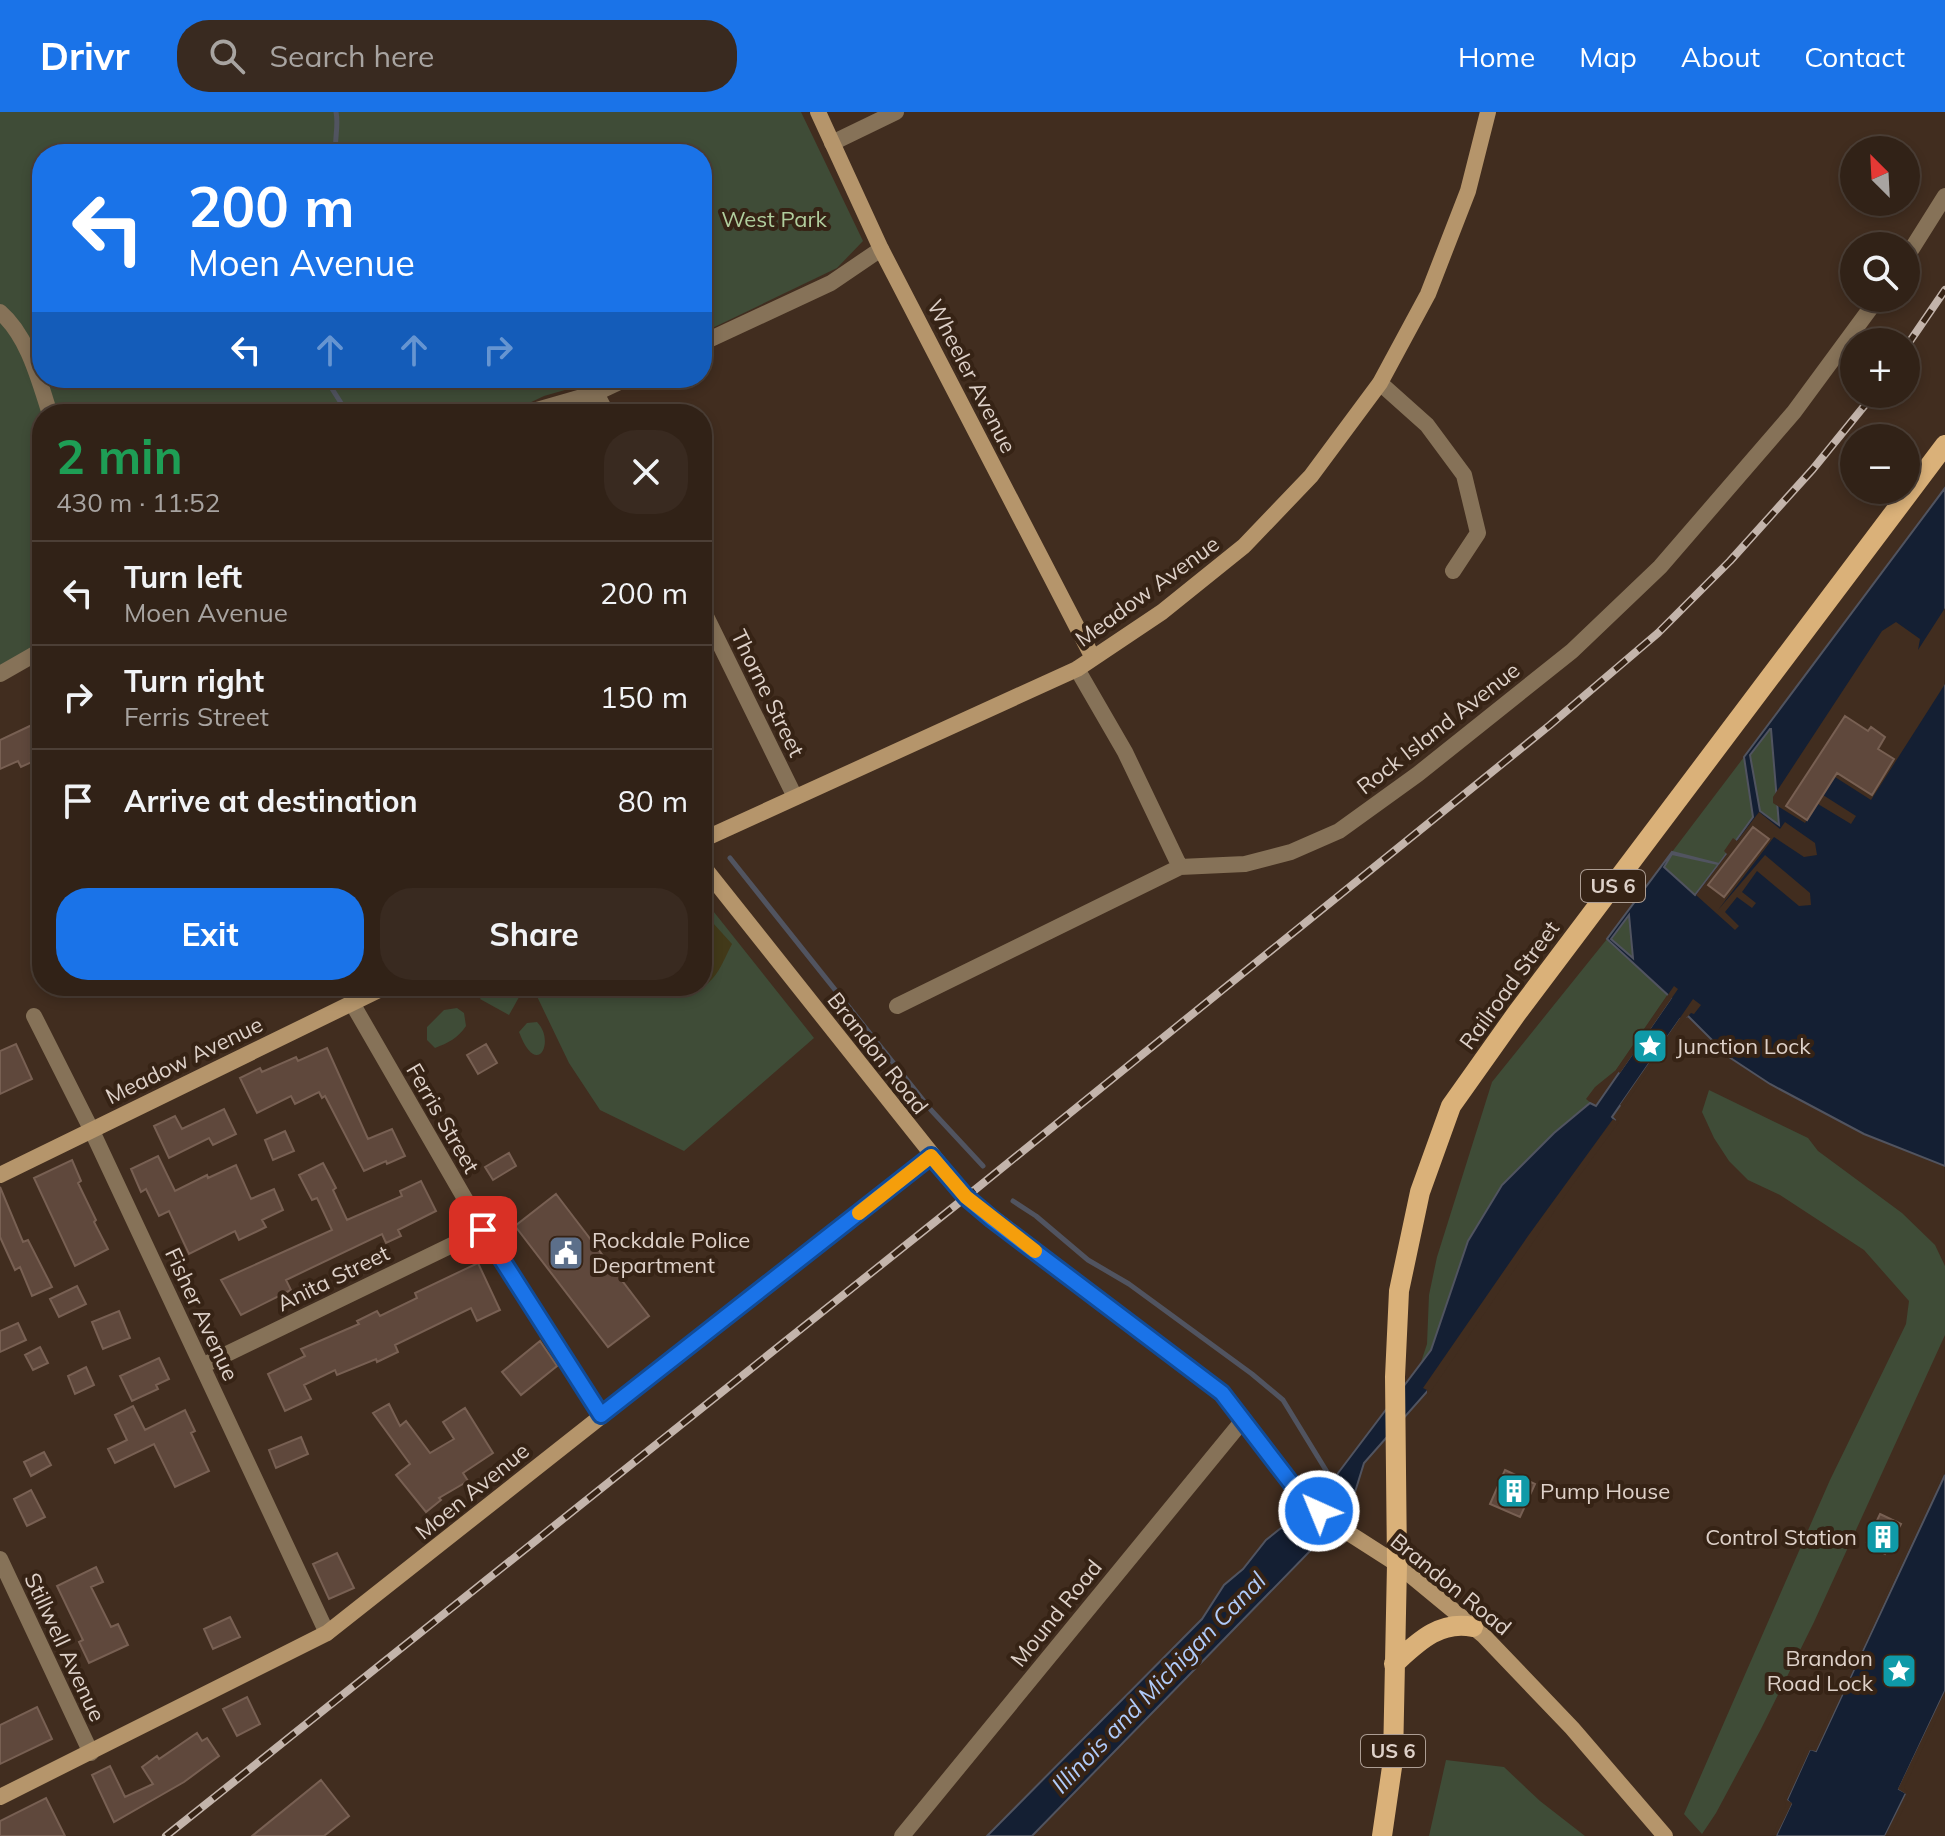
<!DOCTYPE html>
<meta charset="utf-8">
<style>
:root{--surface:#312217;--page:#392a20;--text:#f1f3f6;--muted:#a8a4a1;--line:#4c3f36;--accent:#1a73e8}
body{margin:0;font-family:Mulish,sans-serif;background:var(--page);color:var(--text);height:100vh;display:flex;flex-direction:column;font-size:30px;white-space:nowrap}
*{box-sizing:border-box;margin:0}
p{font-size:26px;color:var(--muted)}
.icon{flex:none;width:44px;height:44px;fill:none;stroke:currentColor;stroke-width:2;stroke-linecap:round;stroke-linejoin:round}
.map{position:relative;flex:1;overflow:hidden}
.sheet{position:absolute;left:32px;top:292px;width:680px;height:592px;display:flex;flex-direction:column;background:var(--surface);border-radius:32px;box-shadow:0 4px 12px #0003,0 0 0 2px var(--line)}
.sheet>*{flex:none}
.banner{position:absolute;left:32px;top:32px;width:680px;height:244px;border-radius:32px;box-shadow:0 4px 12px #0003,0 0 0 2px var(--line);background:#1a73e8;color:#fff;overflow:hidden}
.needle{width:52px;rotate:336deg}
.fabs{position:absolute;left:1840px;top:24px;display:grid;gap:16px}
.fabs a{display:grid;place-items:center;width:80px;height:80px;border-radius:50%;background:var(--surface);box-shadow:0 4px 12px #0003,0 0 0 2px var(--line);font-size:40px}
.pin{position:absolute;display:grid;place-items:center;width:68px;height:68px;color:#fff;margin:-34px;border-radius:16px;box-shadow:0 4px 12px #0006}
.me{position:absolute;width:88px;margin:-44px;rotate:316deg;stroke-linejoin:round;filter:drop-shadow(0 0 6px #0008)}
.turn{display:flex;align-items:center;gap:28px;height:168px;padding:0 24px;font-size:36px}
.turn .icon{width:104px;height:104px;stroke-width:2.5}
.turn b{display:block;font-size:56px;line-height:68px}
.lanes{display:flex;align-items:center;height:76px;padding:0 24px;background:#0003;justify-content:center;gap:40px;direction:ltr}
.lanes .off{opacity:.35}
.round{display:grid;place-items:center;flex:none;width:84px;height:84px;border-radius:32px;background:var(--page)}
.headline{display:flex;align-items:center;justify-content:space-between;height:136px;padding:0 24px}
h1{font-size:48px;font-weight:700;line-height:60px;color:#1e9e55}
.cta{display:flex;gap:16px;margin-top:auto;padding:16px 24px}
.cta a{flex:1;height:92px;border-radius:32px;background:var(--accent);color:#fff;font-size:32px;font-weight:700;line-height:92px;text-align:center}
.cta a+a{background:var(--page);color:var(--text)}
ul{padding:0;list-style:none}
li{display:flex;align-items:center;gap:24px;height:104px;padding:0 24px;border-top:2px solid var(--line)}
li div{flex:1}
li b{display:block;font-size:30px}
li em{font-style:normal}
header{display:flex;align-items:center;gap:48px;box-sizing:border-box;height:112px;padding:0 40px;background:var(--accent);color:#fff}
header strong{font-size:38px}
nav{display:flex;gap:44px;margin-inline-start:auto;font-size:28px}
.search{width:560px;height:72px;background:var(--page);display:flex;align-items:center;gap:20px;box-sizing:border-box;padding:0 28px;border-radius:32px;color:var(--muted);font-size:30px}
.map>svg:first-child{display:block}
</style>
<header>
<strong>Drivr</strong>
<div class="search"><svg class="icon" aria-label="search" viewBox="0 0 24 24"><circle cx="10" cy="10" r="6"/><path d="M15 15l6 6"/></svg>Search here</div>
<nav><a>Home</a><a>Map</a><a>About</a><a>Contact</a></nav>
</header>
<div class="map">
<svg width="1945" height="1724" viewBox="0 0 1945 1724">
<rect width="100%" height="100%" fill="#412d1f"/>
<!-- green -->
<path fill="#3f4c37" d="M0,0H801L863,129L837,156L702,221V42H42V266H607L544,284L506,302H42V531L0,554Z
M1771,616L1779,713L1760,699L1750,643Z
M1744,645L1753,705L1696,783L1664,755L1673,742L1688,744L1672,740Z
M702,785L814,926L684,1039L600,998L569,951L532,874H702Z
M1630,802L1633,848L1611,827Z
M1607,827L1668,882L1616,958L1595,975L1586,987L1596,995L1597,1034L1421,1250L1427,1232L1429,1183L1437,1145L1492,970Z
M488,874H516L523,878L509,903L480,887Z
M457,896L464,901L466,914C458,926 448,931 435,936L427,928V915L444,898Z
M537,910C556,929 537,968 519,920L527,911Z
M1709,978L1808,1026L1818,1039L1902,1101L1935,1133L1945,1154V1223L1814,1510L1761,1617L1716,1701L1702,1722L1684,1702L1830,1368L1906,1212L1909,1189L1864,1138L1780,1083L1748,1068L1729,1049L1714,1026L1702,1000Z
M1446,1648L1504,1655L1540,1689L1585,1724H1429Z"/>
<!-- sand -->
<path fill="#423919" d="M702,785L713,798V811L732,832C726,843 721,857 713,866C694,888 661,891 638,874H702Z"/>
<!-- water -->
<path fill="#141f33" stroke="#515460" stroke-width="2" fill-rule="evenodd" d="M1945,376V1054L1864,1022L1770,972L1729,945L1688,904L1680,907L1612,1005L1615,1008L1432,1274L1364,1351L1355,1380L1348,1386H1334L1329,1382V1373L1431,1238L1468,1129L1502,1073L1554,1021L1590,991L1596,994L1671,886L1607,827L1672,740L1719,752L1753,705L1744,645ZM1770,617H1771L1779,713L1760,699L1750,643ZM1672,742L1718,752V753L1695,783L1664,755ZM1629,803L1633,846L1611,827Z
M1945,1363V1579L1899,1677L1906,1681L1885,1724H1776L1791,1692L1787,1688L1810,1637L1816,1639Z
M1304,1415L1312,1422L1314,1435L1032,1724H987L1202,1507L1224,1473L1243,1457L1266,1428L1281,1416Z"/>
<!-- pier -->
<path fill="#412d1f" d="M1945,496V572L1871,688L1835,665L1823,683L1856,704L1851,712L1818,692L1805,711L1773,691V685L1882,519L1896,510L1920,527L1918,538Z
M1759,700L1780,717L1785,710L1815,731L1817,743L1804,745L1774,725L1718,798L1765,743L1810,781L1811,793L1799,794L1757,759L1742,780L1756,791L1752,796L1737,785L1725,800L1739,814L1735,818L1696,783L1727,742L1724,739L1733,726L1737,729Z
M1674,874L1678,877L1620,961L1616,958Z
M1693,887L1701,893L1694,902L1691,901L1682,910L1623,995L1620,993Z
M1613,1007L1618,1010L1619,1008V1010L1569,1078L1427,1285V1278L1423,1276L1528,1124Z
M1945,1359L1816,1639L1810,1638L1787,1688L1792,1691L1776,1724H1772L1786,1693L1784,1687L1806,1636L1814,1635L1941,1361Z
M1945,1579V1589L1904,1676L1910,1683L1890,1724H1885L1906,1682L1898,1677Z"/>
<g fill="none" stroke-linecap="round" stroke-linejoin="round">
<!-- stream -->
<path stroke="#515460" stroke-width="5" d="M336,42C334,27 339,14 336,0
M328,266L329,272L348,302
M730,746L931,998L983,1054
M1013,1089L1036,1104L1088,1148L1129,1172L1252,1262L1283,1288L1335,1373"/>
</g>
<!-- building -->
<path fill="#5f483c" stroke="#786053" stroke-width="2" d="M1845,604L1868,619L1871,615L1885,625L1878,637L1894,647L1872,683L1837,661L1807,708L1786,694Z
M32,613L40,638L31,642L34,649L21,655L18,649L0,657V628Z
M1753,715L1769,727L1724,785L1708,773Z
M16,932L32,967L0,982V939Z
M486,932L497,951L478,962L467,943Z
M327,936L368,1027L392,1017L405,1044L387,1052L386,1049L364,1059L325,984L322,986L319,980L295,992L291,984L257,1001L240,966L260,956L262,960L296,945L298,949Z
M224,997L236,1022L213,1033L209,1026L169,1046L154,1014L175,1004L182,1017Z
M285,1019L294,1039L273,1048L265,1028Z
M509,1041L516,1054L493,1068L485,1055Z
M158,1044L175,1079L207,1063L208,1066L236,1053L251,1087L274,1077L283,1098L262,1108L266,1115L239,1128L235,1119L189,1142L169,1099L159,1104L146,1077L141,1080L131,1057Z
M72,1048L81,1069L78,1071L96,1108L94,1110L108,1137L75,1154L34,1066Z
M323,1051L336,1076L333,1078L347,1108L402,1084L400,1079L421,1069L436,1099L398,1118L401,1124L386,1131L382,1122L286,1168L291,1178L241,1203L221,1168L332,1118L317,1086L312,1088L299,1063Z
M0,1075L23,1130L28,1128L52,1175L32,1184L20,1155L15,1158L0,1125Z
M556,1082L649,1204L608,1235L515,1114Z
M478,1151L500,1198L477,1209L471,1196L395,1233L398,1240L377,1250L376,1247L337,1263L335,1258L304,1273L311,1287L285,1299L268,1262L305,1244L301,1237L359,1212L357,1209L377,1199L380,1204L417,1186L415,1181Z
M77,1174L86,1192L59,1205L50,1187Z
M119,1199L130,1226L103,1237L92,1210Z
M18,1211L26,1228L0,1240V1219Z
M540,1229L557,1254L521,1283L502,1260Z
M40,1235L48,1251L33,1258L25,1243Z
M159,1246L169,1267L156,1273L158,1277L132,1289L120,1264Z
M86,1255L94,1273L75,1282L68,1264Z
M389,1292L400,1314L406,1309L430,1341L454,1327L443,1310L465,1296L493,1341L463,1361L468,1369L439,1386L441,1388L426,1400L396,1363L410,1352L373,1301Z
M133,1294L145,1318L185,1298L195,1319L191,1321L209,1359L175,1375L154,1332L115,1351L108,1337L127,1328L115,1303Z
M301,1325L308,1342L276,1356L269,1338Z
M44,1340L51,1353L31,1364L24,1350Z
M1505,1358L1535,1372L1520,1405L1490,1392Z
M31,1378L45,1405L27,1414L14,1387Z
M1880,1402L1901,1412L1885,1442L1869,1434L1870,1431L1867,1430Z
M337,1441L354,1476L329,1487L313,1452Z
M96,1455L103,1470L91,1475L111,1515L118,1512L128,1533L89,1551L79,1530L83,1528L57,1474Z
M230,1505L240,1525L213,1537L204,1517Z
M247,1585L260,1612L237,1624L223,1597Z
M37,1595L52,1627L0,1652V1613Z
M197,1621L202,1629L207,1626L219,1644L184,1670L114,1710L92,1663L110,1654L125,1685L153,1672L142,1655L157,1644L159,1647Z
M321,1668L349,1704L324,1724H252Z
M46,1686L65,1724H0V1709Z"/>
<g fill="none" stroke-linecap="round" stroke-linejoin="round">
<!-- street -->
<path stroke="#867258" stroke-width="16" d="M832,31L896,0
M1906,146L1945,84
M0,200C28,224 39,268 50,302
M702,231L831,171L881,137
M1380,271L1427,313L1464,363L1478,421L1453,459
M596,281L607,302
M523,302L596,281L628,266
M702,496L795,685
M1077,557L1125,640L1180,755
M0,562L42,538
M352,891L483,1118L601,1303
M897,894L1180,755L1245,752L1291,740L1339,719L1418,662L1572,539L1660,455L1794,300L1878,186
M34,904L91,1017L327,1521
M202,1254L483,1118
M0,1447L91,1641
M902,1724L1244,1307"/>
<!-- secondary -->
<path stroke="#b5956b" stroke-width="16" d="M818,0L881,137L1093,546
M702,728L1077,557L1162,500L1244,434L1311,364L1380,271L1428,182L1468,79L1488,0
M702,753L966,1085L1222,1281L1304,1388L1333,1411L1397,1452L1483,1523L1572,1616L1665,1724
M0,1063L387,874
M0,1685L327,1521L931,1044"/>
<!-- primary -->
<path stroke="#dab179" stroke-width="20" d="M1394,1552C1417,1531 1439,1508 1473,1515
M1382,1724L1393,1648L1397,1452L1395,1265L1399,1179L1420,1080L1451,994L1517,901L1945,333"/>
<defs>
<path id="rail" d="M1906,235L1945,178
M166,1724L966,1085L1550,613L1658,521L1730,449L1813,357L1874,282"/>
</defs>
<!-- rail casing -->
<use href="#rail" stroke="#c3b4ab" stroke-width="8"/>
<!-- rail -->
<use href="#rail" stroke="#362315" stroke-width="5" stroke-dasharray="15" stroke-linecap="butt"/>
</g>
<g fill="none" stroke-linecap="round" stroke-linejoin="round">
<defs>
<path id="route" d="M483,1118L601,1303L931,1044L966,1085L992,1107L1222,1281L1304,1388L1319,1399"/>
</defs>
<!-- route casing -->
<use href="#route" stroke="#114b97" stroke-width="20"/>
<!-- route -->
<use href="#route" stroke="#1a73e8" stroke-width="14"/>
<!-- slow -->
<path stroke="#f59e0b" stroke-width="14" d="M859,1101L931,1044L966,1085L1035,1139"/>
</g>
<!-- icons -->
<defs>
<symbol id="sight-square" viewBox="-11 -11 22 22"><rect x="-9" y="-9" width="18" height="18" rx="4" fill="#0f9aa8" stroke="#362315"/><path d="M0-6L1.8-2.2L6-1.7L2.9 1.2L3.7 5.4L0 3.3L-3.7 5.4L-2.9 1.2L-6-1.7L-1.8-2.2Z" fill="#fff"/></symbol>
<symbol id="civic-square" viewBox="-11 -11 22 22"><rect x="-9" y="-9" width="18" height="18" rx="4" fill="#5c6f8a" stroke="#362315"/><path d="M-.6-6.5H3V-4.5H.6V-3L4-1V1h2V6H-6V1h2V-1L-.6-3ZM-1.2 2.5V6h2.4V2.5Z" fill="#fff"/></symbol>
<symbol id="building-square" viewBox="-11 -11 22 22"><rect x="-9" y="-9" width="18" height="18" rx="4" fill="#0f9aa8" stroke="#362315"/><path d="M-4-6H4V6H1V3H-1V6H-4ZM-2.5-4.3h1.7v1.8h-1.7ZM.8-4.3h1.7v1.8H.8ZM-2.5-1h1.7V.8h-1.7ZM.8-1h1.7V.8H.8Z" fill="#fff"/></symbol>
</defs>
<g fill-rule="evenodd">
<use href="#sight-square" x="1630" y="914" width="40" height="40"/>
<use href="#civic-square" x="546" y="1121" width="40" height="40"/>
<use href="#building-square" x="1494" y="1359" width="40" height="40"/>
<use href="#building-square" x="1863" y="1405" width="40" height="40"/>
<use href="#sight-square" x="1879" y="1539" width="40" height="40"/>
</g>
<g text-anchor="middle" stroke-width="8" stroke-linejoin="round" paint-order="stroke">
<!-- shield labels -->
<g fill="#362315" stroke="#ac9d93" stroke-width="2">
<rect x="1581" y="758" width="64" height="32" rx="6"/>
<rect x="1361" y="1623" width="64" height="32" rx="6"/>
</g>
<g font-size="20" font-weight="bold" fill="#ded1c9">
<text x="1613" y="781">US 6</text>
<text x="1393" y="1646">US 6</text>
</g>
<!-- park labels -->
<g font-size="22" fill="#b0cd9d" stroke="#362315">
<text x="774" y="115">West Park</text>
</g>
<!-- street labels -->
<g font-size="22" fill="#ded1c9" stroke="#362315">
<text transform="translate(972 264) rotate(63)" y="8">Wheeler Avenue</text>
<text transform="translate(1147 479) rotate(-36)" y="8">Meadow Avenue</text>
<text transform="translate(768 581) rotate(64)" y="8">Thorne Street</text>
<text transform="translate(1438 616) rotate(-38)" y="8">Rock Island Avenue</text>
<text transform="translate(1509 873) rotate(-54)" y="8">Railroad Street</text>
<text transform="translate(878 941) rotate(52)" y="8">Brandon Road</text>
<text transform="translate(184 948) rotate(-26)" y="8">Meadow Avenue</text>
<text transform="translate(443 1006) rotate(60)" y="8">Ferris Street</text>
<text transform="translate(333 1166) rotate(-26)" y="8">Anita Street</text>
<text transform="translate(202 1202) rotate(65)" y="8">Fisher Avenue</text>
<text transform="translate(472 1379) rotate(-39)" y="8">Moen Avenue</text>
<text transform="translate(1451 1472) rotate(39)" y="8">Brandon Road</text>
<text transform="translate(1056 1501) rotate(-51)" y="8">Mound Road</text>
<text transform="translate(65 1535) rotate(65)" y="8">Stillwell Avenue</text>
</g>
<!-- poi labels -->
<g font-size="22" fill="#ded1c9" stroke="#362315" text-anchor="start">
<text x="1676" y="942">Junction Lock</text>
<text x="592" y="1136">Rockdale Police<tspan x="592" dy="25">Department</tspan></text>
<text x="1540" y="1387">Pump House</text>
<text x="1857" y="1433" text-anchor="end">Control Station</text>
<text x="1873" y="1554" text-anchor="end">Brandon<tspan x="1873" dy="25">Road Lock</tspan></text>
</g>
<!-- water labels -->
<g font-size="24" font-style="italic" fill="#b0cbfa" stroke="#362315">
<text transform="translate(1159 1571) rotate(-46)" y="8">Illinois and Michigan Canal</text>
</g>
</g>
</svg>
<div class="fabs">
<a><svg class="needle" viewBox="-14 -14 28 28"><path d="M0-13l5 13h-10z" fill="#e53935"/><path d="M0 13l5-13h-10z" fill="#a8a4a1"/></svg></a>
<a><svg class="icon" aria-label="search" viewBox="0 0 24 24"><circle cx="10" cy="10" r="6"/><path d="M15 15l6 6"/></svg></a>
<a>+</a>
<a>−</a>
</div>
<div class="pin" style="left:483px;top:1118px;background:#d93025"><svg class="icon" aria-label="arrive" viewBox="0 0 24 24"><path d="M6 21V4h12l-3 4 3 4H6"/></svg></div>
<svg class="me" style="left:1319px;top:1399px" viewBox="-20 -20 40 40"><circle r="17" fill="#1a73e8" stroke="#fff" stroke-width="3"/><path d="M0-11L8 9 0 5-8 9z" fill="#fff"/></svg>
<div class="banner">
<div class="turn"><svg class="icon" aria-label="left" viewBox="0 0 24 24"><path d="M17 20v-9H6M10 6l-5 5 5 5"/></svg><div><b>200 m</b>Moen Avenue</div></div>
<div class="lanes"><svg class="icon" aria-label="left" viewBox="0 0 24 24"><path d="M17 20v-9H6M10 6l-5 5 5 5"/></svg><svg class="icon off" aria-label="ahead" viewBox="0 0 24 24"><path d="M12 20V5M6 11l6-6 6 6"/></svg><svg class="icon off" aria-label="ahead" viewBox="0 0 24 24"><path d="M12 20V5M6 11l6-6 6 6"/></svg><svg class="icon off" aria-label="right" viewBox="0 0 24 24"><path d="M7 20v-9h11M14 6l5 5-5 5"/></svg></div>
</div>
<section class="sheet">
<div class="headline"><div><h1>2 min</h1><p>430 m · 11:52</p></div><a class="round"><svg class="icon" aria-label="close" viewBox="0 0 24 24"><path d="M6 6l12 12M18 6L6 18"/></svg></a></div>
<ul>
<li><svg class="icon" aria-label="left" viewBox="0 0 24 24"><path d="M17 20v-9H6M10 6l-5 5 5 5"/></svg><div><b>Turn left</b><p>Moen Avenue</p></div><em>200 m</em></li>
<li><svg class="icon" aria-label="right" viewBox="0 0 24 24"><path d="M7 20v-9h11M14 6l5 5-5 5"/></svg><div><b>Turn right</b><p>Ferris Street</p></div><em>150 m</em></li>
<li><svg class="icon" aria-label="arrive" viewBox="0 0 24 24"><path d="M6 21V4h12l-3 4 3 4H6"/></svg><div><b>Arrive at destination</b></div><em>80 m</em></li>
</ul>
<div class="cta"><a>Exit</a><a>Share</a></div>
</section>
</div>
